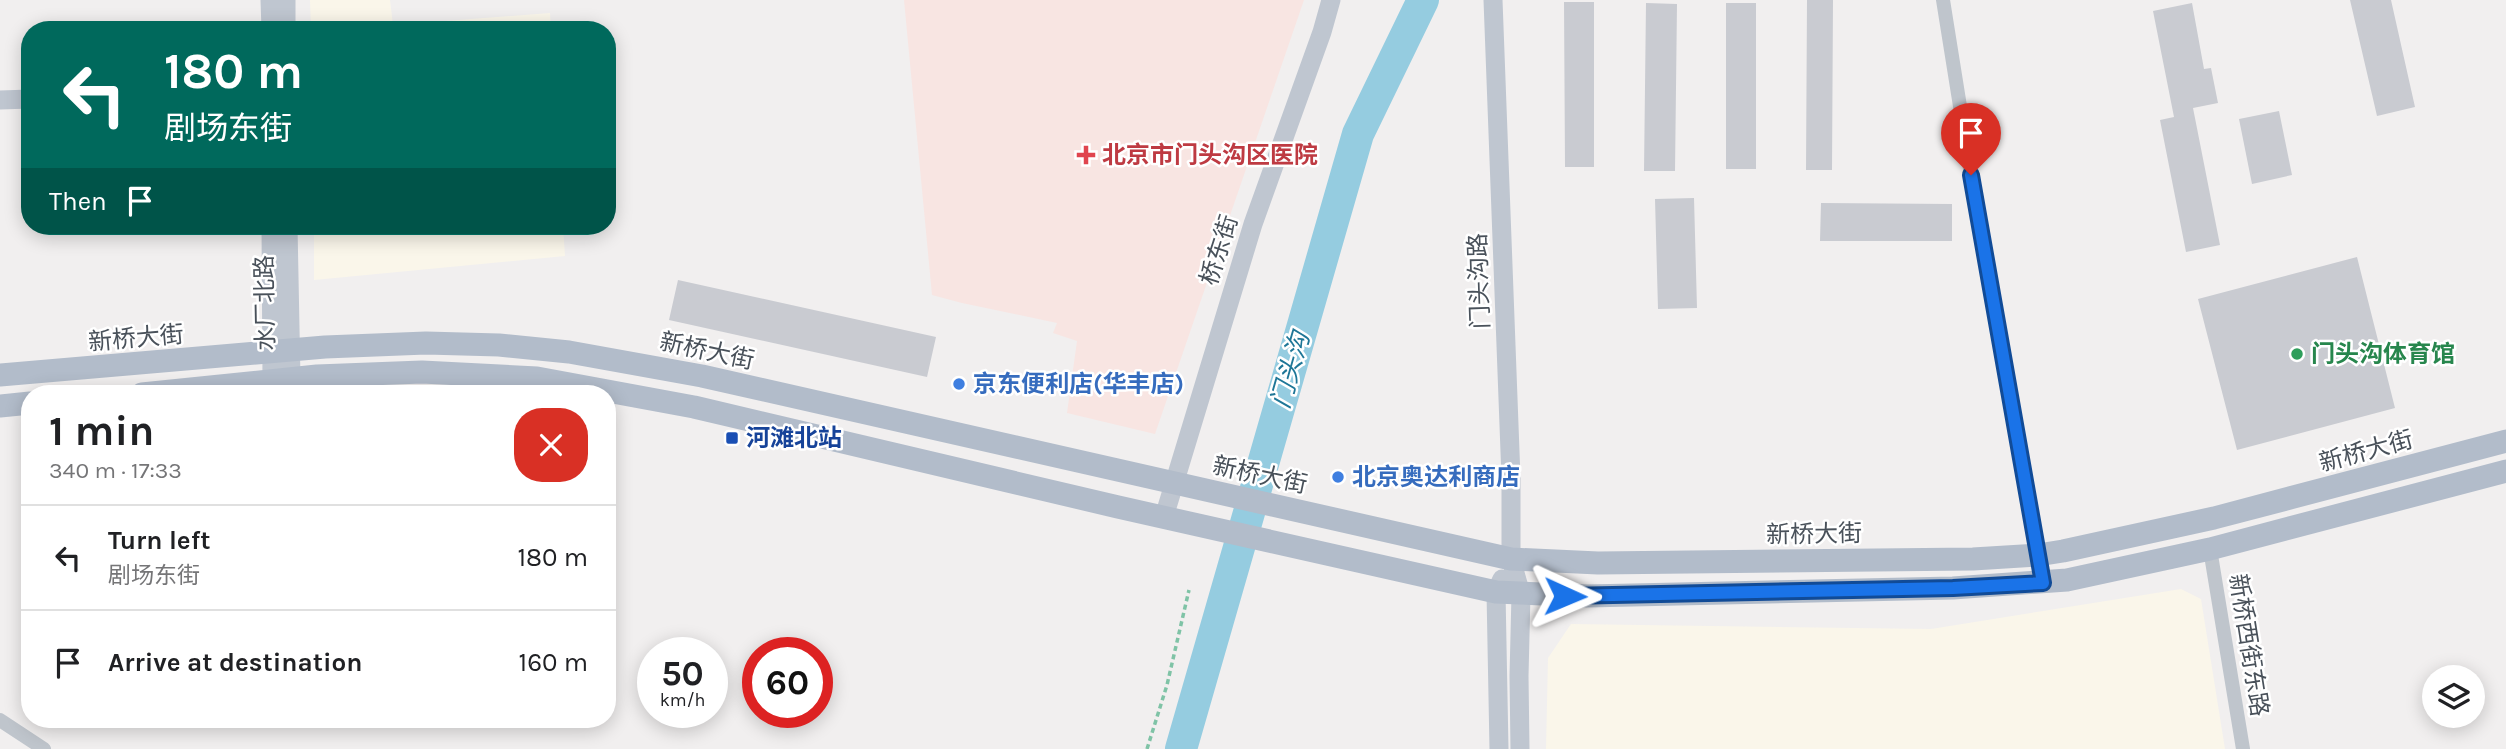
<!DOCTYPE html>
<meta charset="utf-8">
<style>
:root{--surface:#fff;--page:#f2f2f2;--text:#202124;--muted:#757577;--line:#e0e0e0}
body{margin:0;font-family:Karla,"Noto Sans SC",sans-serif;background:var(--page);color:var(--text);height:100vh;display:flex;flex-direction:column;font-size:26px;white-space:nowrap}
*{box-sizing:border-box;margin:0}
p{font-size:23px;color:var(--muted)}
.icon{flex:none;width:38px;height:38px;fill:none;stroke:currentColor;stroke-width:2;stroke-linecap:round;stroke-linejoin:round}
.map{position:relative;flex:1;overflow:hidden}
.sheet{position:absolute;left:21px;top:385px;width:595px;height:343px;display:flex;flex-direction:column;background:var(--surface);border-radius:28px;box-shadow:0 4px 18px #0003}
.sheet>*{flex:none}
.guide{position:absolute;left:21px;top:21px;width:595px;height:214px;border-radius:28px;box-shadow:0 4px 18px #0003;background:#00695c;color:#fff;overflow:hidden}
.tools{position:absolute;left:2422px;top:665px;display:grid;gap:14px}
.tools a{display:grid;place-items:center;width:63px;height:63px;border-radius:50%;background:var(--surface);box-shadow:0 4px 18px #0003;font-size:35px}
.speed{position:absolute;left:637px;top:637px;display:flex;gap:14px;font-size:35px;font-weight:700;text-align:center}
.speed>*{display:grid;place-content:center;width:91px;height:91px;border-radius:50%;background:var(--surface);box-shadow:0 4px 18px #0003;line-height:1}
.speed small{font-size:18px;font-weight:400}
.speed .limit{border:10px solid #d22;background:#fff;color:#111}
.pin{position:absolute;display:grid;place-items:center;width:60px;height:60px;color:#fff;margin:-72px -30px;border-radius:50% 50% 50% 0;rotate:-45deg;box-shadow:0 0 7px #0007}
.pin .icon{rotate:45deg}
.me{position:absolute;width:77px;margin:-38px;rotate:91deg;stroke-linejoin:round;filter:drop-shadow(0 0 5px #0008)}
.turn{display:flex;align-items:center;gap:24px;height:147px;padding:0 28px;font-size:32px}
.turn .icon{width:91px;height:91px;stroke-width:2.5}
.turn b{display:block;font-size:49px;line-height:60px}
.then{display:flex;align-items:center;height:66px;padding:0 28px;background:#0003;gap:14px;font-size:26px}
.round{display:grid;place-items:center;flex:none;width:74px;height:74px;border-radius:28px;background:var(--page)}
.overview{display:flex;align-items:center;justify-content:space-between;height:119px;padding:0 28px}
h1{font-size:42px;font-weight:700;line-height:52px}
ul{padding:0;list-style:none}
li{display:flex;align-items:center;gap:21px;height:105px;padding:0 28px;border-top:2px solid var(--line)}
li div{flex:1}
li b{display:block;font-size:26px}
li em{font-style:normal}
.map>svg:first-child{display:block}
</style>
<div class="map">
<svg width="2506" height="749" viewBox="0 0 2506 749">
<rect width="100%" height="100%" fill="#f1efef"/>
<!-- commercial -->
<path fill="#faf6ea" d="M310,0H390L393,25L550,13L551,30H311Z
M314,226H563L565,256L314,280Z
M2181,589L2201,599L2225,749H1546L1548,658L1571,624L1931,629Z"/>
<!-- medical -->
<path fill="#f8e5e2" d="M904,0H1304L1155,434L1067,413L1077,341L1053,333L1057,323L962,303L932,295Z"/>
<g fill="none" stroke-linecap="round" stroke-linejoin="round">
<!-- river -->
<path stroke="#95cce0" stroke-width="32" d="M1181,749L1358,134L1423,0"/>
</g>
<!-- building -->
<path fill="#c9cbd1" d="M1807,0H1833L1832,170H1806Z
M2350,0H2391L2415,107L2377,116Z
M1564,2H1594V167H1565Z
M1646,3L1677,4L1675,171H1644Z
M1726,3H1756V169H1726Z
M2192,3L2204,69L2211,68L2218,103L2193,108L2220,245L2186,252L2160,120L2174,117L2153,11Z
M2279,111L2292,175L2252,184L2239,119Z
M1694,198L1697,308L1658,309L1655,199Z
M1821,203L1952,204V241H1820Z
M2357,257L2395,408L2237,450L2198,299Z
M678,280L936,337L927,377L669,320Z"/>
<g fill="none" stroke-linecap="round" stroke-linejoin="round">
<!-- path -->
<path stroke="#7fc3a6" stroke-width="3.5" stroke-dasharray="5 3.5" stroke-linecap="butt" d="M1147,749L1167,685L1189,590"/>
<!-- street -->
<path stroke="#bfc5cc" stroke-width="14" d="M1943,0L1971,175L2043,583
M2210,549L2243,749
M0,720L44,749"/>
<!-- secondary -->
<path stroke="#bfc6d0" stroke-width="19" d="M270,0L271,30
M286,0V30
M1493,0L1511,478V559L1521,594L1519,676L1520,749
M0,100L30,99
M271,226L272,381
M288,226L291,379
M1164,517L1253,224L1322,32L1331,0
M1499,749L1496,592L1502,579"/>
<!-- primary -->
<path stroke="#b2bcca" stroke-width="23" d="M0,375L325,347L426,343L499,345L569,352L702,376L1511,559L1598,563L1973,559L2038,555L2063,551L2214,518L2506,441
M142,394L317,376L422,372L537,378L694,407L1118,507L1496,592L1587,596L1953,588L2067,580L2210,549L2506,471
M0,406L30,403"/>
</g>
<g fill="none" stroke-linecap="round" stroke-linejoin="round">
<defs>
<path id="route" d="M1565,596L1953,588L2043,583L1971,175"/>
</defs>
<!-- route casing -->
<use href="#route" stroke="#114b97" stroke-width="18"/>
<!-- route -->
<use href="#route" stroke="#1a73e8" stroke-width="12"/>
</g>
<!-- markers -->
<path fill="#e0444e" stroke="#fff" stroke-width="2.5" d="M1082.5 144.5h7v7h7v7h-7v7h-7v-7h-7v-7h7z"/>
<circle fill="#2e9e5b" stroke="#fff" stroke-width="2.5" cx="2297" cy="354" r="7"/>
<g fill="#3f7fe0" stroke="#fff" stroke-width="2.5">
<circle cx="959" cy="384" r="7"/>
<circle cx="1338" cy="477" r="7"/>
</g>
<rect fill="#1a4fb4" stroke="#fff" stroke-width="2.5" x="725" y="431" width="14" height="14" rx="3.5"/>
<g text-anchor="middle" stroke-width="5" stroke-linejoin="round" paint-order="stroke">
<!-- health labels -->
<g font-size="24" font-weight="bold" fill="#be3a42" stroke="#fff" text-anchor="start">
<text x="1102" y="163">北京市门头沟区医院</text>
</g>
<!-- street labels -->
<g font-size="24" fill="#49515a" stroke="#fff">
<text transform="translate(1219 250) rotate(-72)" y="8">桥东街</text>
<text transform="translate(1479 281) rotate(-92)" y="8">门头沟路</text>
<text transform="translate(265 303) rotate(-91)" y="8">水厂北路</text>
<text transform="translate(136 338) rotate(-5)" y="8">新桥大街</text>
<text transform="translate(707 351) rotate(12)" y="8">新桥大街</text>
<text transform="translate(2366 451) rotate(-15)" y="8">新桥大街</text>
<text transform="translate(1260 475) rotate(12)" y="8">新桥大街</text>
<text transform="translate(1814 534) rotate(-1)" y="8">新桥大街</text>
<text transform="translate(2249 645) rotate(81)" y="8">新桥西街东路</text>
</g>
<!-- leisure labels -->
<g font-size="24" font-weight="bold" fill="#27864d" stroke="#fff" text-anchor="start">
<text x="2311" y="362">门头沟体育馆</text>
</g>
<!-- shop labels -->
<g font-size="24" font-weight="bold" fill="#366cbe" stroke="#fff" text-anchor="start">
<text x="973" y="392">京东便利店(华丰店)</text>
<text x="1352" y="485">北京奥达利商店</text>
</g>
<!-- transit labels -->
<g font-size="24" font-weight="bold" fill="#164399" stroke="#fff" text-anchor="start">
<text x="746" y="446">河滩北站</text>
</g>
<!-- water labels -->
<g font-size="26" font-style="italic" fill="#1e7697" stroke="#fff">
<text transform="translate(1290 370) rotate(-74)" y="9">门头沟</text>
</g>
</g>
</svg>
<div class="tools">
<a><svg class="icon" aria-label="layers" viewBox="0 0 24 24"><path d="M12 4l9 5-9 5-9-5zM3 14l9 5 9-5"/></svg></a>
</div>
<div class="speed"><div>50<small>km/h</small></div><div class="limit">60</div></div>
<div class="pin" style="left:1971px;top:175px;background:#d93025"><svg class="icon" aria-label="arrive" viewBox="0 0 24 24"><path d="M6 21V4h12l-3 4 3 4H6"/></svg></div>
<svg class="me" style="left:1565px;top:596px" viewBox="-20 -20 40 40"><path d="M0-17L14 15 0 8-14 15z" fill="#1a73e8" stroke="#fff" stroke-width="4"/></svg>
<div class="guide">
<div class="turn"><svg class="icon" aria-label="left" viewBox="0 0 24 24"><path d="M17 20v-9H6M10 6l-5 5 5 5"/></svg><div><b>180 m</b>剧场东街</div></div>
<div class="then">Then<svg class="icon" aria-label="arrive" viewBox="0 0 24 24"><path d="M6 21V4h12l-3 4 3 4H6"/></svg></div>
</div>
<section class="sheet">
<div class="overview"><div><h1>1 min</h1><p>340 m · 17:33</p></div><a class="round" style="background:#d93025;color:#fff"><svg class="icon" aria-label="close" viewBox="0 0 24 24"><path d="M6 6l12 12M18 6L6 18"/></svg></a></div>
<ul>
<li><svg class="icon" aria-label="left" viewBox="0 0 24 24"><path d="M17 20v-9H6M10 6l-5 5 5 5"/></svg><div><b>Turn left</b><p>剧场东街</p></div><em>180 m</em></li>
<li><svg class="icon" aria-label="arrive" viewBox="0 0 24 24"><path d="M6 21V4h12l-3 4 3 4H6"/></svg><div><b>Arrive at destination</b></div><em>160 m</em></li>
</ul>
</section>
</div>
